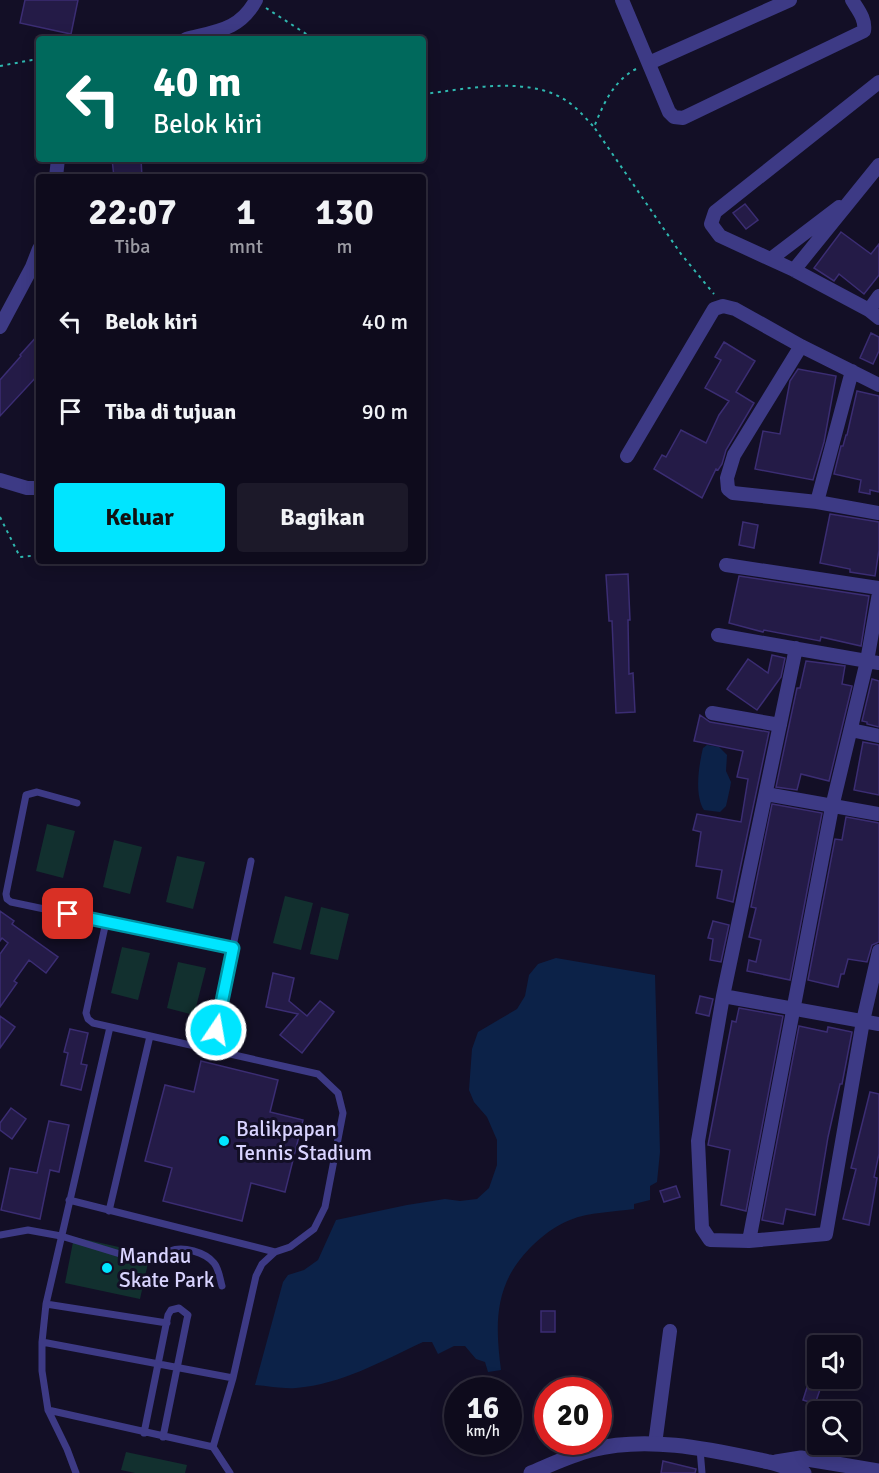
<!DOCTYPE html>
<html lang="id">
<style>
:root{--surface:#0e0b1c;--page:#1c1929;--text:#f1f3f6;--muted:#9b9ba3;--line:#2e2b3b;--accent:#00e5ff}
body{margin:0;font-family:Signika,sans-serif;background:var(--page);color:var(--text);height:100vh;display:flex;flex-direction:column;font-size:22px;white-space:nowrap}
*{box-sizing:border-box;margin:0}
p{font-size:20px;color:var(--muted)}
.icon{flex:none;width:33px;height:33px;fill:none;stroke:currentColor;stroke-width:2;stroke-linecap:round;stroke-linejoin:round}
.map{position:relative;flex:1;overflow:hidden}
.side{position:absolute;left:36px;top:174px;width:390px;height:390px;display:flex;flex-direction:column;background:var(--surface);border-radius:6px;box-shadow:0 3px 15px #0003,0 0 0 2px var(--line)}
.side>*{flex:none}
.top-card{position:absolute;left:36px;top:36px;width:390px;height:126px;border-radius:6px;box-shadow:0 3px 15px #0003,0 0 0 2px var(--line);background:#00695c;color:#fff;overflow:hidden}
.tools{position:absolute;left:807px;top:1335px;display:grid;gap:12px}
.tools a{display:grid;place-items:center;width:54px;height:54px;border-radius:6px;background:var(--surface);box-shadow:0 3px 15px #0003,0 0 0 2px var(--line);font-size:30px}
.speed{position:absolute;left:444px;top:1377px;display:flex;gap:12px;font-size:30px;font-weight:700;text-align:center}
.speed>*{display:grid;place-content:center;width:78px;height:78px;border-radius:50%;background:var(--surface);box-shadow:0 3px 15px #0003,0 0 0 2px var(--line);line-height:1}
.speed small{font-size:15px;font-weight:400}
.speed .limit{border:9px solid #d22;background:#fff;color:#111}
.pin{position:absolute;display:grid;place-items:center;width:51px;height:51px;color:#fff;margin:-26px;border-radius:12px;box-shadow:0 3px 9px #0006}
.me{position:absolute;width:66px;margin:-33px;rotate:12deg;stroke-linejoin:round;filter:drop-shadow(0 0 4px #0008)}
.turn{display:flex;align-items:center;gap:21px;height:126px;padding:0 18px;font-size:27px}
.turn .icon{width:78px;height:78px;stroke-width:2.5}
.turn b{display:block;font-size:42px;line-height:51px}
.eta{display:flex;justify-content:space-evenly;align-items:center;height:102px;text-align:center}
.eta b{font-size:36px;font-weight:700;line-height:42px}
.primary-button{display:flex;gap:12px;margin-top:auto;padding:12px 18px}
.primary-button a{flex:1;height:69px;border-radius:6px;background:var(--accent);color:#111;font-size:24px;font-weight:700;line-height:69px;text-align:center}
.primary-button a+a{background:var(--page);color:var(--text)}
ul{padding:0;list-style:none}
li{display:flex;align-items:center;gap:18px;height:90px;padding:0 18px}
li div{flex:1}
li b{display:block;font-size:22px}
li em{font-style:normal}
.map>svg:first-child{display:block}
</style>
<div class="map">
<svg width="879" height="1473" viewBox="0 0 879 1473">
<rect width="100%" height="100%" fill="#130f26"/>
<!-- green -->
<path fill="#12302f" d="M47,824L75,831L63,878L36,871Z
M114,840L142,847L130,894L103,887Z
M177,856L205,862L193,909L166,902Z
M285,896L313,903L301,950L273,943Z
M321,907L349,914L338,960L310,954Z
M122,947L150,953L138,1000L111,993Z
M178,962L206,968L194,1015L167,1008Z
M74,1237L150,1254L140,1299L65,1283Z
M126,1452L187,1465L185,1473H135L121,1470Z"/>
<!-- water -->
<path fill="#0c2248" d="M707,745L719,747L727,755L726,771L731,782L730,788L726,806L720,812L704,810C694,794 699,765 703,748Z
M556,958L655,975L660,1152L657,1182L650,1186V1200L634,1204V1209C614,1212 589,1212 570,1220C554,1226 541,1237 529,1249C494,1285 495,1324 501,1370L488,1372L485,1362L476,1359L465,1346H454L438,1354L432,1342H423C382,1361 342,1384 296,1388C283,1389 268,1386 255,1385L283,1282L288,1275L304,1270L318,1260L336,1220L407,1205L445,1199L460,1201L477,1199L489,1188L497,1165V1140L487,1117L474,1102L469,1090L472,1049L478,1032L517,1009L525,996L529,975L538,964Z"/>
<!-- building -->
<path fill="#241b47" stroke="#3b2d73" stroke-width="1.5" d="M25,0H78L71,34L20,23Z
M112,159H141L142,177H114Z
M745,204L758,220L746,229L733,213Z
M841,232L871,254L879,244V275L864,294L839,274L834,281L814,268Z
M871,333L879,337V351L873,364L860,358Z
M39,334V374L0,416V380L21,356L20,355Z
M724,342L755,361L736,392L754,403L726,450L722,464L718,470L716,469L702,498L654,469L662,455L666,457L681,430L706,443L719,415L729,401L705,388L721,360L715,357Z
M798,369L836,376L824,442L813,480L755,469L763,431L780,434L790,381Z
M857,391L879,396V492L870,490V494L859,492L861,480L834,474L841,446H843L846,435H847Z
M830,514L879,522V550L875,576L850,572V569L820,563Z
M743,522L758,525L754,548L739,545Z
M628,574L630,620H628L629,674L633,673L635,712L616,713L612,621H609L606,575Z
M739,576L869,596L861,646L821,637L820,641L764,630L763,632L729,623Z
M772,655L785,658L781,677L757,710L727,689L748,659L768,673Z
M806,661L845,666L842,684L852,686L829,781L801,774L797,790L776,787L797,688H800Z
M872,679L879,681V727L867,724V722L862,721Z
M700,715L710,722L769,732L733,902L717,898L722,870L696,866L701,832L693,830L697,814L741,822L748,779L737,777L743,751L694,741Z
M863,742L879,745V795L854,790Z
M772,804L822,813L790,980L747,971L749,960L756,962L761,940L749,937L756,908L751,907Z
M846,817L879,823V942L872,945L867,962L848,959L844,974H841L838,987L808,980L835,839L842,840Z
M0,911L14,921L12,924L58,957L46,973L29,960L14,981L17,983L0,1007V954L8,943L2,938L0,941Z
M713,921L729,925L721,962L710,960L713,939L708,938Z
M273,973L294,978L289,1001L307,1016L320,1001L334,1012L302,1053L280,1035L298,1014L266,1007Z
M700,996L713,999L709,1016L696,1013Z
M739,1008L783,1016L746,1211L721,1205L730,1150L708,1145L732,1021L736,1022Z
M0,1016L15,1027L0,1048Z
M799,1026L827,1032L828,1027L852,1032L842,1084H840L828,1137L815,1215L786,1209L783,1224L762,1220Z
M70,1029L88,1033L81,1064L87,1065L81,1090L61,1085L68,1053L64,1052Z
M201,1061L278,1080L270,1112L303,1120L285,1192L251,1183L242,1221L163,1201L172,1168L145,1161L165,1085L194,1092Z
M870,1092L879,1094V1154L874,1177L877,1178L869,1225L843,1219L856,1169L851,1168Z
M11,1108L26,1119L12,1139L0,1130V1123Z
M49,1121L69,1125L59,1172L50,1170L40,1219L1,1210L10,1168L37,1173Z
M676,1186L680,1197L664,1202L660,1191Z
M541,1311H555V1332H541Z
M810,1378H824L815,1404L803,1400Z
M663,1461L696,1469L695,1473H661Z"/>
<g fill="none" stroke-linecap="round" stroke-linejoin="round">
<!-- path -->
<path stroke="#2fb8b0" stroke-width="2" stroke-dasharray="3 4.5" stroke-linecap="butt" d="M266,8L314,39
M0,66L32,60H39
M636,69C613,81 603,105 594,127L681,254L714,294
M423,94C468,89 533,74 571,104C580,111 587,120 594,127
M0,517L20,557L39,555"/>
<!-- service -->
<path stroke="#3d3a85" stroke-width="7" d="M77,803L37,792L26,795L6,894L7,899L11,902L106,922L86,1013L88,1019L93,1023L318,1074L338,1093L343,1113L325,1207L314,1229L290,1247L275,1252L262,1264L256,1276L233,1378L213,1447
M106,922L233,948
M211,1050L251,861
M69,1200L275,1252
M109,1211L150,1036
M0,1235L28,1230L61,1236L143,1261C157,1261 158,1255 170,1251C183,1246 205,1252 214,1263C219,1269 220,1279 222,1286
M46,1304L167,1323
M42,1342L233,1378
M48,1410L213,1447L230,1473
M144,1433L168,1315L171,1310L179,1308L188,1315L187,1319L163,1437
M700,1449L702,1473
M76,1473L67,1449L48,1410L42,1371V1342L46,1304L110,1027"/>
<!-- minor -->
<path stroke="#3d3a85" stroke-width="14" d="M622,0L669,112L674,117L683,118L864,31C866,19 858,10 852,0
M186,39C217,31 240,30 256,0
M649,63L790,0
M879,82L715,212L711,224L720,236L794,270L869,310L879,318
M56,177L58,159
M772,258L839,207
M794,270L879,165
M869,310L879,296
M0,327L32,267L39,249
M879,385L801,346L734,455L727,478L728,489L733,493L817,502L879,513
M627,456L714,309L723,306L735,309L801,346
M0,480L27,488H39
M817,502L852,371
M726,565L879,588
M718,635L879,663
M796,648L723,996L698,1141L702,1228L710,1240L749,1241L826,1234L863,1021L879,951
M712,713L780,725
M851,730L879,736
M766,794L879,814
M723,996L879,1024
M749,1241L832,807L867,661L879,593
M655,1444L670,1331"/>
<!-- tertiary -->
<path stroke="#3d3a85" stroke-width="15" d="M776,1462L801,1458L879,1471
M531,1473C550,1465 571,1455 591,1450C649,1435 712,1450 769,1462C781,1464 792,1471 804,1473"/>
</g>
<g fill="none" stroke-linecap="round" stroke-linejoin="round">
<defs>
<path id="route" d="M68,914L233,948L216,1030"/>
</defs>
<!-- route casing -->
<use href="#route" stroke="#0095a6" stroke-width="15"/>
<!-- route -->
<use href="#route" stroke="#00e5ff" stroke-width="10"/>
</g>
<!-- markers -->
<g fill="#00e5ff" stroke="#130f26" stroke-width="2">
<circle cx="224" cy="1141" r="6"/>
<circle cx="107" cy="1268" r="6"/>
</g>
<g text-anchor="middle" stroke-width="6" stroke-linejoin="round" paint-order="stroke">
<!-- poi labels -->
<g font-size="21" fill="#d9d4ff" stroke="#130f26" text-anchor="start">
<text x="236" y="1136">Balikpapan<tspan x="236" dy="24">Tennis Stadium</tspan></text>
<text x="119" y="1263">Mandau<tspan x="119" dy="24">Skate Park</tspan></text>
</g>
</g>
</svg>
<div class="tools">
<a><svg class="icon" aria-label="sound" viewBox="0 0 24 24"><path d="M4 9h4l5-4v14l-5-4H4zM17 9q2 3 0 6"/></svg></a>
<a><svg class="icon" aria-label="search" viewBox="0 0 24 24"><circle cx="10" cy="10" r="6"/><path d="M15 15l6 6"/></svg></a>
</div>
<div class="speed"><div>16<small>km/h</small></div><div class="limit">20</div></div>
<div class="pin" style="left:68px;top:914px;background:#d93025"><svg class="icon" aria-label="arrive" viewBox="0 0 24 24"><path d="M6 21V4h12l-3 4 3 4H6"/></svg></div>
<svg class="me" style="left:216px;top:1030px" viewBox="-20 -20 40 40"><circle r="17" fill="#00e5ff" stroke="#fff" stroke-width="3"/><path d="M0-11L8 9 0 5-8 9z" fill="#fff"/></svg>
<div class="top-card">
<div class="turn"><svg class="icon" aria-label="left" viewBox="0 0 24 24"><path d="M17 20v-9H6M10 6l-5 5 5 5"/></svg><div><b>40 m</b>Belok kiri</div></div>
</div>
<section class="side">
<div class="eta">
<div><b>22:07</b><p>Tiba</p></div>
<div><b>1</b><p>mnt</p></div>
<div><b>130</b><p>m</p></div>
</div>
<ul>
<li><svg class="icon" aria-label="left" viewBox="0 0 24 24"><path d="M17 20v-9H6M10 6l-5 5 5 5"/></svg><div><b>Belok kiri</b></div><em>40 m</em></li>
<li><svg class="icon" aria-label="arrive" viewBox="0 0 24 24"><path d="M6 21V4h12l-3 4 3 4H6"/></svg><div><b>Tiba di tujuan</b></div><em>90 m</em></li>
</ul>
<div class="primary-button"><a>Keluar</a><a>Bagikan</a></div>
</section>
</div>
